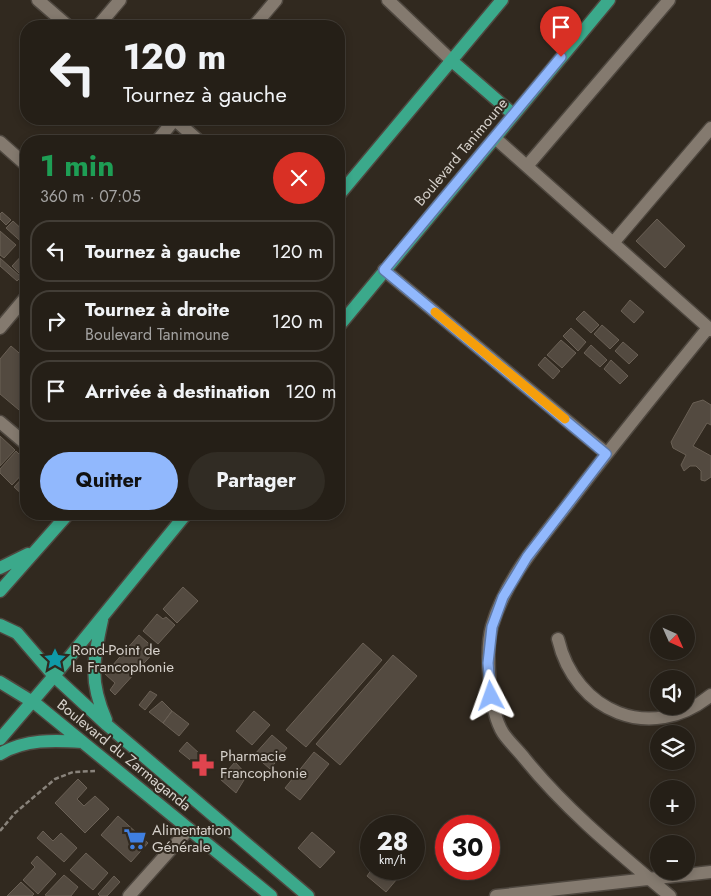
<!DOCTYPE html>
<html lang="fr">
<meta charset="utf-8">
<style>
:root{--surface:#251f17;--page:#312c24;--text:#f1f3f6;--muted:#a3a2a1;--line:#423d36;--accent:#91b8fd}
body{margin:0;font-family:Jost,sans-serif;background:var(--page);color:var(--text);height:100vh;display:flex;flex-direction:column;font-size:19px;white-space:nowrap}
*{box-sizing:border-box;margin:0}
p{font-size:16px;color:var(--muted)}
.icon{flex:none;width:28px;height:28px;fill:none;stroke:currentColor;stroke-width:2;stroke-linecap:round;stroke-linejoin:round}
.map{position:relative;flex:1;overflow:hidden}
.details{position:absolute;left:20px;top:135px;width:325px;height:385px;display:flex;flex-direction:column;background:var(--surface);border-radius:20px;box-shadow:0 2px 8px #0003,0 0 0 1px var(--line)}
.details>*{flex:none}
.hud{position:absolute;left:20px;top:20px;width:325px;height:105px;border-radius:20px;box-shadow:0 2px 8px #0003,0 0 0 1px var(--line);background:#251f17;color:var(--text);overflow:hidden}
.needle{width:32px;rotate:135deg}
.buttons{position:absolute;left:650px;top:615px;display:grid;gap:10px}
.buttons a{display:grid;place-items:center;width:45px;height:45px;border-radius:50%;background:var(--surface);box-shadow:0 2px 8px #0003,0 0 0 1px var(--line);font-size:25px}
.speed{position:absolute;left:360px;top:815px;display:flex;gap:10px;font-size:25px;font-weight:700;text-align:center}
.speed>*{display:grid;place-content:center;width:65px;height:65px;border-radius:50%;background:var(--surface);box-shadow:0 2px 8px #0003,0 0 0 1px var(--line);line-height:1}
.speed small{font-size:12px;font-weight:400}
.speed .limit{border:8px solid #d22;background:#fff;color:#111}
.pin{position:absolute;display:grid;place-items:center;width:42px;height:42px;color:#fff;margin:-51px -21px;border-radius:50% 50% 50% 0;rotate:-45deg;box-shadow:0 0 5px #0007}
.pin .icon{rotate:45deg}
.me{position:absolute;width:55px;margin:-28px;rotate:356deg;stroke-linejoin:round;filter:drop-shadow(0 0 4px #0008)}
.turn{display:flex;align-items:center;gap:18px;height:105px;padding:0 20px;font-size:22px}
.turn .icon{width:65px;height:65px;stroke-width:2.5}
.turn b{display:block;font-size:35px;line-height:42px}
.round{display:grid;place-items:center;flex:none;width:52px;height:52px;border-radius:26px;background:var(--page)}
.summary{display:flex;align-items:center;justify-content:space-between;height:85px;padding:0 20px}
h1{font-size:30px;font-weight:700;line-height:38px;color:#1e9e55}
.cta{display:flex;gap:10px;margin-top:auto;padding:10px 20px}
.cta a{flex:1;height:58px;border-radius:30px;background:var(--accent);color:#111;font-size:20px;font-weight:700;line-height:58px;text-align:center}
.cta a+a{background:var(--page);color:var(--text)}
ul{padding:0;list-style:none}
li{display:flex;align-items:center;gap:15px;height:62px;margin:0 10px 8px;padding:0 10px;border:2px solid var(--line);border-radius:20px}
li div{flex:1}
li b{display:block;font-size:19px}
li em{font-style:normal}
.map>svg:first-child{display:block}
</style>
<div class="map">
<svg width="711" height="896" viewBox="0 0 711 896">
<rect width="100%" height="100%" fill="#31291f"/>
<!-- building -->
<path fill="#534a40" stroke="#6a6055" d="M2,212L11,220L6,225L0,219V214Z
M657,219L685,246L665,268L636,241Z
M13,221L26,233V246L6,228Z
M0,231L16,245L4,258L0,255Z
M26,251V265L19,273L12,266Z
M0,258L21,277L17,281L0,266Z
M630,300L644,312L634,323L621,311Z
M584,311L599,325L591,333L576,319Z
M602,325L619,340L610,349L594,334Z
M571,328L586,342L578,351L563,336Z
M561,340L576,353L562,368L547,355Z
M623,342L638,355L629,364L615,351Z
M591,345L607,360L600,367L584,353Z
M11,346L26,359L25,415L0,394V359Z
M545,357L560,371L553,379L538,365Z
M611,360L628,376L620,384L604,369Z
M703,400L711,405V425L707,423L693,446L711,456V477L705,481L701,480V471L696,466H690L684,471L681,465L686,455L673,448L671,442L693,403Z
M0,436L15,450L0,466Z
M16,451L26,461V470L12,485L0,473V469Z
M26,474V498L14,487Z
M183,587L198,601L177,623L163,609Z
M157,614L163,619L166,617L175,625L158,644L143,631Z
M139,635L156,650L115,695L110,690L115,683L105,674Z
M363,643L382,660L306,747L286,730Z
M393,655L417,676L340,765L316,744Z
M150,691L157,695L145,710L139,705Z
M162,701L172,711L163,723L149,712Z
M172,711L189,724L179,736L163,723Z
M254,711L270,725L252,745L236,731Z
M272,735L287,748L270,769L254,755Z
M187,742L201,755L194,763L179,751Z
M314,752L329,764L300,800L285,788Z
M235,762L247,775L236,793L220,779Z
M78,779L87,788L77,799L84,806L95,796L109,809L85,833L55,803Z
M118,816L148,843L131,862L101,835Z
M43,831L53,841L61,833L77,848L64,862L37,838Z
M312,832L335,852L320,868L298,848Z
M86,853L108,873L93,890L70,870Z
M37,856L56,874L38,894L23,880L35,867L31,863Z
M372,869H386L397,879L386,892L367,876Z
M64,875L78,887L71,896H47L45,895Z
M114,876L120,882L107,896H100L98,894Z
M21,882L34,894L32,896H7Z"/>
<g fill="none" stroke-linecap="round" stroke-linejoin="round">
<defs>
<path id="minor" d="M38,0L68,26
M388,0L452,61
M98,26L120,0
M254,26L276,0
M174,119L199,141
M495,138L711,330
M157,141L175,119
M0,142L26,165
M527,166L669,0
M613,243L711,128
M384,270L606,453
M0,328L26,297
M0,422L26,444
M558,639C575,712 651,744 711,695
M129,896L189,829
M496,896L711,872
M670,896C619,853 567,811 525,759C518,750 509,742 503,733C489,711 485,650 492,626C505,581 537,544 565,508C611,447 660,387 708,328"/>
<path id="major" d="M452,61L513,114
M339,195L502,0
M339,326L609,0
M0,568L28,554
M0,591L68,514
M102,620C93,661 89,681 106,720
M0,625L17,633L54,676L107,725L308,896
M0,682L36,704L271,896
M0,739L54,676L186,514
M0,754C25,739 54,740 82,742"/>
</defs>
<!-- minor casing -->
<use href="#minor" stroke="#4e473f" stroke-width="15"/>
<!-- major casing -->
<use href="#major" stroke="#4e473f" stroke-width="15"/>
<!-- path -->
<path stroke="#89837b" stroke-width="2.5" stroke-dasharray="5 2.5" stroke-linecap="butt" d="M0,831L15,813L55,779L73,772L95,771"/>
<!-- minor -->
<use href="#minor" stroke="#847a6f" stroke-width="12"/>
<!-- major -->
<use href="#major" stroke="#3ba98b" stroke-width="12"/>
</g>
<g fill="none" stroke-linecap="round" stroke-linejoin="round">
<defs>
<path id="route" d="M491,696L488,663L492,627L503,597L527,557L606,454L384,270L561,57"/>
</defs>
<!-- route casing -->
<use href="#route" stroke="#5e78a4" stroke-width="12"/>
<!-- route -->
<use href="#route" stroke="#91b8fd" stroke-width="9"/>
<!-- slow -->
<path stroke="#f59e0b" stroke-width="9" d="M435,312L565,419"/>
</g>
<!-- icons -->
<defs>
<symbol id="sight-bare" viewBox="-9 -9 18 18"><path d="M0-6L1.8-2.2L6-1.7L2.9 1.2L3.7 5.4L0 3.3L-3.7 5.4L-2.9 1.2L-6-1.7L-1.8-2.2Z" fill="#0f9aa8" stroke="#31291f" stroke-width="2.5" paint-order="stroke"/></symbol>
<symbol id="pharmacy-bare" viewBox="-9 -9 18 18"><path d="M-2-6h4v4h4v4h-4v4h-4v-4h-4v-4h4Z" fill="#e0444e" stroke="#31291f" stroke-width="2.5" paint-order="stroke"/></symbol>
<symbol id="supermarket-bare" viewBox="-9 -9 18 18"><path d="M-6-5.5h2.5l.6 2H6L4.5 2H-2.5L-4.4-4H-6ZM-1.5 3.2a1.3 1.3 0 1 0 .1 0ZM3 3.2a1.3 1.3 0 1 0 .1 0Z" fill="#3f7fe0" stroke="#31291f" stroke-width="2.5" paint-order="stroke"/></symbol>
</defs>
<g fill-rule="evenodd">
<use href="#sight-bare" x="39" y="643" width="32" height="32"/>
<use href="#pharmacy-bare" x="187" y="749" width="32" height="32"/>
<use href="#supermarket-bare" x="119" y="823" width="32" height="32"/>
</g>
<g text-anchor="middle" stroke-width="4" stroke-linejoin="round" paint-order="stroke">
<!-- street labels -->
<g font-size="15" fill="#d6d1cb" stroke="#31291f">
<text transform="translate(461 152) rotate(-50)" y="5">Boulevard Tanimoune</text>
<text transform="translate(124 755) rotate(39)" y="5">Boulevard du Zarmaganda</text>
</g>
<!-- poi labels -->
<g font-size="15" fill="#d6d1cb" stroke="#31291f" text-anchor="start">
<text x="72" y="655">Rond-Point de<tspan x="72" dy="17">la Francophonie</tspan></text>
<text x="220" y="761">Pharmacie<tspan x="220" dy="17">Francophonie</tspan></text>
<text x="152" y="835">Alimentation<tspan x="152" dy="17">Générale</tspan></text>
</g>
</g>
</svg>
<div class="buttons">
<a><svg class="needle" viewBox="-14 -14 28 28"><path d="M0-13l5 13h-10z" fill="#e53935"/><path d="M0 13l5-13h-10z" fill="#a3a2a1"/></svg></a>
<a><svg class="icon" aria-label="sound" viewBox="0 0 24 24"><path d="M4 9h4l5-4v14l-5-4H4zM17 9q2 3 0 6"/></svg></a>
<a><svg class="icon" aria-label="layers" viewBox="0 0 24 24"><path d="M12 4l9 5-9 5-9-5zM3 14l9 5 9-5"/></svg></a>
<a>+</a>
<a>−</a>
</div>
<div class="speed"><div>28<small>km/h</small></div><div class="limit">30</div></div>
<div class="pin" style="left:561px;top:57px;background:#d93025"><svg class="icon" aria-label="arrive" viewBox="0 0 24 24"><path d="M6 21V4h12l-3 4 3 4H6"/></svg></div>
<svg class="me" style="left:491px;top:696px" viewBox="-20 -20 40 40"><path d="M0-17L14 15 0 8-14 15z" fill="#91b8fd" stroke="#fff" stroke-width="4"/></svg>
<div class="hud">
<div class="turn"><svg class="icon" aria-label="left" viewBox="0 0 24 24"><path d="M17 20v-9H6M10 6l-5 5 5 5"/></svg><div><b>120 m</b>Tournez à gauche</div></div>
</div>
<section class="details">
<div class="summary"><div><h1>1 min</h1><p>360 m · 07:05</p></div><a class="round" style="background:#d93025;color:#fff"><svg class="icon" aria-label="close" viewBox="0 0 24 24"><path d="M6 6l12 12M18 6L6 18"/></svg></a></div>
<ul>
<li><svg class="icon" aria-label="left" viewBox="0 0 24 24"><path d="M17 20v-9H6M10 6l-5 5 5 5"/></svg><div><b>Tournez à gauche</b></div><em>120 m</em></li>
<li><svg class="icon" aria-label="right" viewBox="0 0 24 24"><path d="M7 20v-9h11M14 6l5 5-5 5"/></svg><div><b>Tournez à droite</b><p>Boulevard Tanimoune</p></div><em>120 m</em></li>
<li><svg class="icon" aria-label="arrive" viewBox="0 0 24 24"><path d="M6 21V4h12l-3 4 3 4H6"/></svg><div><b>Arrivée à destination</b></div><em>120 m</em></li>
</ul>
<div class="cta"><a>Quitter</a><a>Partager</a></div>
</section>
</div>
